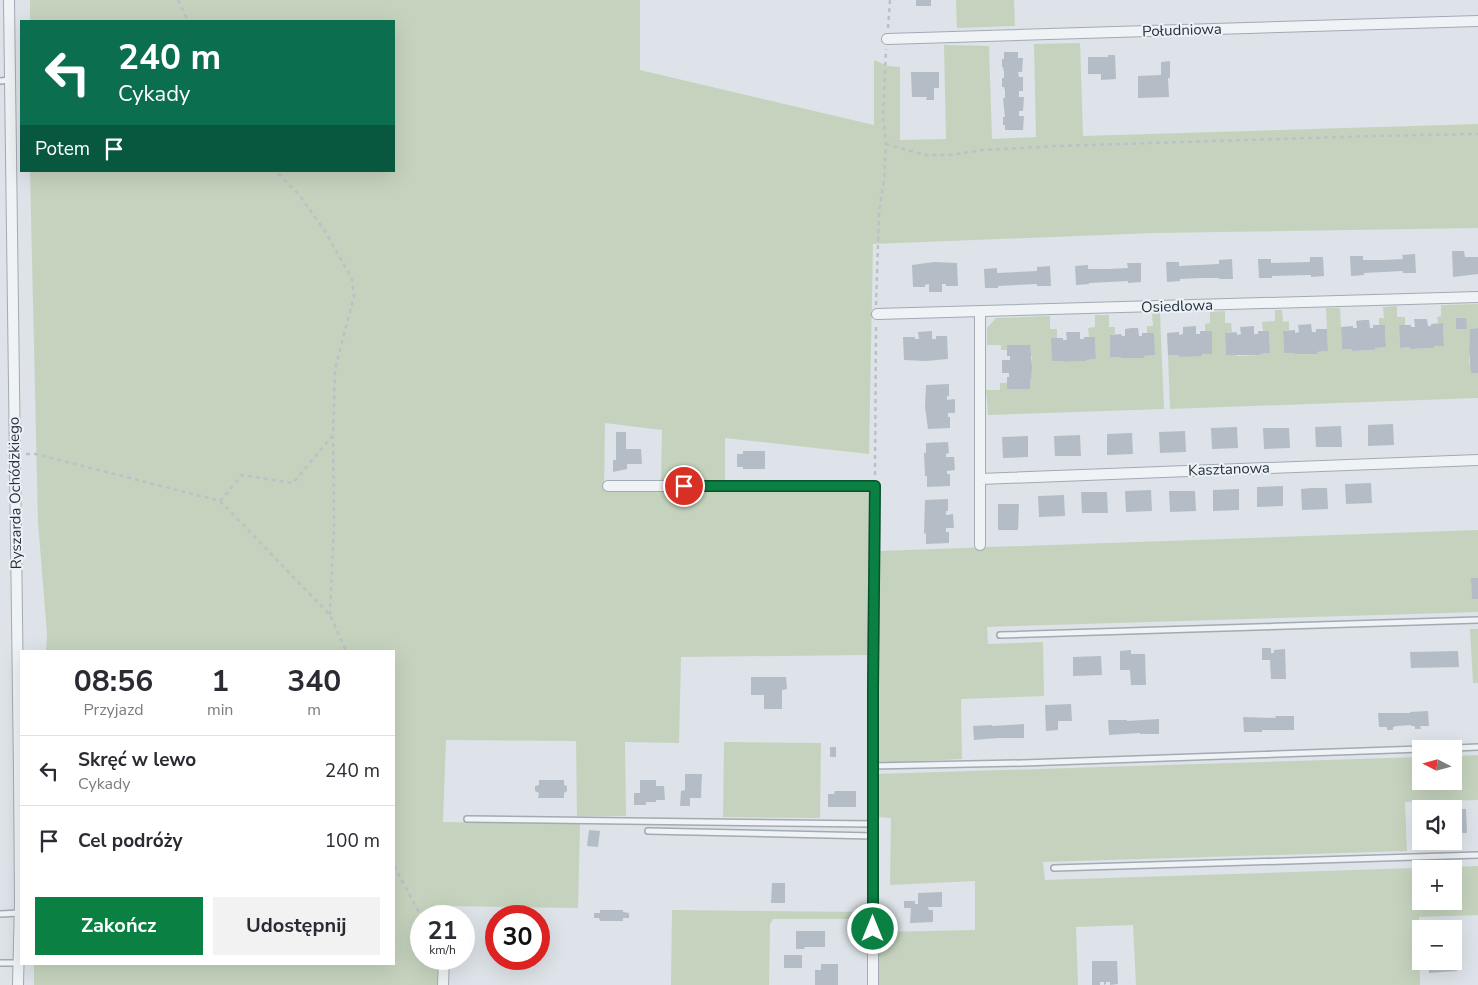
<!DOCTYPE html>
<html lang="pl">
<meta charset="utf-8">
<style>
:root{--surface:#fff;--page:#f2f2f3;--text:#2b2b33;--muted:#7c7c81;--line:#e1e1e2;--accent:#0b8043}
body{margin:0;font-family:"Nunito Sans",sans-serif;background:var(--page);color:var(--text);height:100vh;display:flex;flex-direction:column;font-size:19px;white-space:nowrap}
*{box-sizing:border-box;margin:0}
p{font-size:16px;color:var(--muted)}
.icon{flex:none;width:28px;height:28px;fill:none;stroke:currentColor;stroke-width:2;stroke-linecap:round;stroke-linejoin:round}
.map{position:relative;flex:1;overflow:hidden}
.drawer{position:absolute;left:20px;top:650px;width:375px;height:315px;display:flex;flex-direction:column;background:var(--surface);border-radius:0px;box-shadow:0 5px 20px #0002}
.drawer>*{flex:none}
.top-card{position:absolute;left:20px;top:20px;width:375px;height:152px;border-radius:0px;box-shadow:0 5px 20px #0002;background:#0b6e4f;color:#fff;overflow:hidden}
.needle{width:32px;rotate:276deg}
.buttons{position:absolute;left:1412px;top:740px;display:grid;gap:10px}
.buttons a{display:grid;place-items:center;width:50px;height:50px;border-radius:0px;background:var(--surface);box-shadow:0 5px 20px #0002;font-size:25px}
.speed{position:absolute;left:410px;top:905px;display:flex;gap:10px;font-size:25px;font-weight:700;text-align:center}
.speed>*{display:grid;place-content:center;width:65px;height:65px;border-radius:50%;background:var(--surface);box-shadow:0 5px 20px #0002;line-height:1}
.speed small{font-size:12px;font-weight:400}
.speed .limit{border:8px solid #d22;background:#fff;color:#111}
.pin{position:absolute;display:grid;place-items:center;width:42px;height:42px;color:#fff;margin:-21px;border:2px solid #fff;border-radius:50%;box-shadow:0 1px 5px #0007}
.me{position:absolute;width:55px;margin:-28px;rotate:0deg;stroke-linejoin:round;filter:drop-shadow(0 0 4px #0008)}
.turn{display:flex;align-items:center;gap:18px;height:105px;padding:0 15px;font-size:22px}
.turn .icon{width:65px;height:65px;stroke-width:2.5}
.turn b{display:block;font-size:35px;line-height:42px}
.then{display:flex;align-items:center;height:48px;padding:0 15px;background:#0003;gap:10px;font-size:19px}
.eta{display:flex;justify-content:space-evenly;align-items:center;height:85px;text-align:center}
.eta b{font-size:30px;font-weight:700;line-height:35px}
.action{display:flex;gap:10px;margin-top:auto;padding:10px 15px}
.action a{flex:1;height:58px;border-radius:0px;background:var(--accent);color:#fff;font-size:20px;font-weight:700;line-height:58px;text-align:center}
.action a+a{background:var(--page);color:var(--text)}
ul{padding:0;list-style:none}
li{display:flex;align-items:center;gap:15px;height:70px;padding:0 15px;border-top:1px solid var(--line)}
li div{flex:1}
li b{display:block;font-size:19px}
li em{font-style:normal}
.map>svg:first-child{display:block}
</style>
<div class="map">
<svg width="1478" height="985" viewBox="0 0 1478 985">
<rect width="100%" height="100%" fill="#dde3e8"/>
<!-- green -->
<path fill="#c5d3be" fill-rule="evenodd" d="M30,0H640V70L874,125V60L888,66L900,67V140L946,139L944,45L989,46L992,139L1036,137L1034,44L1080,43L1083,136L1478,124V228L1153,233L873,244L869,454L725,438V481L661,482L662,430L605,423L604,491L869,490L868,655L681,657L679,743L625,742L626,816H577L576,741L446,740L443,822L580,824L578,908L441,906V916H421V959H439L438,985H34V964H394V651H46L47,634L38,522L30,171H394V21H30Z
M956,0H1014L1015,26L957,28Z
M1478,304V328L1470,329V340H1469V362L1478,373V398L1170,409L1168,355H1179V357L1212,353V331H1205V324L1210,323V312L1225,311V323H1231L1232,332L1225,333L1226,355H1237V356L1259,355L1260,354L1270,353L1269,331H1263L1262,322L1275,321V310H1282L1283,322L1289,321V330L1283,331L1284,353H1295V354H1317V352L1328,351L1326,308H1340L1342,349H1352L1353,351L1375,350V348L1386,347L1385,325H1379V318H1384L1383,307L1397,306V317H1405V325H1399L1400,348L1410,347L1411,349L1433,348L1434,346H1444L1443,324L1438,323L1437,317L1441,316V305Z
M1160,313L1164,409L988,415L986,390H1000V383H1007V389H1029L1030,379L1031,378L1032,356H1030V345H1008L1007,350H1001V345H987V328L996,318L1050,316V329H1057V338H1052L1063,362L1085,361L1086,360L1096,359L1095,337H1089L1088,328L1095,327V315H1109V327H1115V334L1110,335L1111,357H1121L1122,358H1144V356L1154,355V333H1147V326H1153L1152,314Z
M1478,530V612L987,627L988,644L1043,642L1044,696L961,699L962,759L876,763L878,551Z
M1470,629H1478V683H1473Z
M724,742L821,743L820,818L723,817Z
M1478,755V800L1405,802L1407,851L1043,862L1045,880L1478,866V915L1419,917L1420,985H1136L1133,925L1076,927L1078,985H878L879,932L975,930V881L890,885L891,818L878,817L876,774L1421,757V781H1454V756ZM1421,869H1454V901H1421Z
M672,910L864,912L865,919H773L770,924L769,985H671Z"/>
<!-- building -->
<path fill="#b4bdc6" d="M916,0H931V6H916Z
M1004,52H1018V58H1023L1022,72H1018L1019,77H1023V91H1019V97H1024L1023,111H1019V116H1024L1023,130H1005V125H1003V117H1005L1003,98H1005V91L1004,87H1002V78H1004V72L1003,67H1002V59H1004Z
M1108,55H1115L1116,79L1101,80V74H1088V57H1108Z
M1170,61V78H1168L1169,97L1138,98V76L1161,75V62Z
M911,72H939V88H934V100H926L927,97H912Z
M1452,251H1464L1465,257H1478V274L1453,277Z
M1415,254L1416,273H1403V271L1364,273V275L1351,276L1350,256H1363V260H1383L1403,259L1402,255Z
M1310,257H1323L1324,276L1311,277V275L1272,276V278H1259L1258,259H1271V263L1310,262Z
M1232,259L1233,279H1219V278H1200L1180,279V281L1167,282L1166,262H1179V266L1219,264V260Z
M934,262L957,263L958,286H946V284H942V292H929V284L925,285V287H913L912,265Z
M1127,263H1141V282L1128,283V281L1089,283V284L1076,285L1075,266L1088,265V269H1108L1128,268Z
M1050,266L1051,286H1037V284L998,286V288H985L984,269L997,268V273L1037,271V267Z
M1456,318H1466L1467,329H1456Z
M1414,319H1427L1428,326H1431V324L1443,323L1444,346H1434V348L1410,349V347L1400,348L1399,325H1411V327H1415Z
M1363,320H1369L1370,328H1373V325H1385L1386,347L1375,348V350L1352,351V349H1342L1341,327L1353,326V328H1357L1356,321Z
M1311,324L1312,332H1316V329H1327L1328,351L1317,352L1318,354H1295V353H1284L1283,331L1295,330V333L1299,332L1298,325Z
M1196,326V334H1200V331H1212V354H1202V356L1179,357V355H1168L1167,333L1179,332V335L1183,334V327Z
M1254,326V334H1258V331H1269L1270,353L1260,354V355H1226L1225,333L1237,332V335L1241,334L1240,327Z
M1131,328H1138L1139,336H1142V333H1154L1155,355L1144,356V358H1121V357H1110V335L1121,334L1122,336H1125V329Z
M1478,328V373H1471L1469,351L1470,329Z
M932,331V339H936V336H947L948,359L926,361L904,360L903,337H915V339H919L918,332Z
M1066,332H1080V339H1084V337H1095L1096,359L1086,360V361L1063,362V361H1052L1051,338H1063V340H1067Z
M1007,345H1030L1032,367L1031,379H1030V389H1007V377H1009V373H1002V360H1010V356H1007Z
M949,384V396H947V400L955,399V413H948V417H950V428L928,429L925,407L926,385Z
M1393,424L1394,445L1368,446V425Z
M1341,426L1342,447H1316L1315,427Z
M1237,427L1238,448L1212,449L1211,428Z
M1263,428H1289L1290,448L1264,449Z
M1185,431L1186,452L1160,453L1159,432Z
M616,432H626V449H641L642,464H627V469L613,472V460H616Z
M1132,433L1133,454L1107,455V434Z
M1080,435L1081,456H1055L1054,436Z
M1028,436V457L1003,458L1002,437Z
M948,442L949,453L946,454V457H954L955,470L947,471V474H950V486L927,487V476H925L924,453H926V443Z
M743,451H765V469H743V467H737V454H743Z
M1371,483L1372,503L1346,504L1345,484Z
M1283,486V506L1257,507V487Z
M1311,488H1327L1328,509L1302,510L1301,489Z
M1239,489V510L1213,511V490Z
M1151,490L1152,511L1126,512L1125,491Z
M1169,491H1195L1196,511L1170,512Z
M1081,492H1107L1108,513H1082Z
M1064,495L1065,516L1039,517L1038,496Z
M948,499V511H946V515L953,514L954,528H946V532H949V543L926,544V533L924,534L925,500Z
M998,504H1019L1018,530H998Z
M1471,578H1478V599H1472Z
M1262,648H1271V653H1274V650L1285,649L1286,679H1271L1270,660H1262Z
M1131,650V654H1145L1146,685H1131L1130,670H1120V651Z
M1458,651L1459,667L1411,668L1410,652Z
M1101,656L1102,675L1073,676V657Z
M751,677H786L787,689L782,690V709H764V695H751Z
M1071,704L1072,721H1058V730L1046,731L1045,705Z
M1428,711L1429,726H1420L1421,729H1415V726H1411V725L1397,726L1393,727V730H1387V727H1379L1378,713H1410V712Z
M1275,716H1294V730H1262V732H1244L1243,717L1276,718Z
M1159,719V734H1140V733L1109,735L1108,720H1127V721Z
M1024,724V738H999L974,740L973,726L992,725V726Z
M830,747H836V757H830Z
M685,774H702L701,798H690V806H680L681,791L685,790Z
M539,780H564V785L567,786V791L564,793V798H538L539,793L535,791V786L539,785Z
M640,780H656V786H664L665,800H656V802H646V805H634V793H640Z
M835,791H856V807H828V794H834Z
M1454,809H1466L1467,833H1454Z
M589,830L600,831L598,847L587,846Z
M772,883H785V903H771Z
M942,892V907H928L929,910H933V922L910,923L911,908H904V901H915V904H918V893Z
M600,910H623V912L629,913V918H623V921H600L599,918H594V913H600Z
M796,931H825V947H805L804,949H796Z
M1454,953H1456L1457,971L1429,973L1428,961H1454Z
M784,955H802V968H784Z
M1092,961H1117L1118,984L1110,985V982H1106V984L1104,985V982H1100V985H1092Z
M821,964H838V985H815V970H821Z"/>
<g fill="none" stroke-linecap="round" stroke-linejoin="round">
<defs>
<path id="lane" d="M0,81L10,80
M1000,635L1478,620
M1433,749L1478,747
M872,766L1023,763L1421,749
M467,819L873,824
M648,831L873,836
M1054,868L1478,855
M0,914L19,913
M0,963H18"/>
<path id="street" d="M9,0L19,771L20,902L18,985
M887,39L1478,21
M980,312V545
M877,314L1478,297
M980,479L1478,460
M608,486H875L873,670V985
M443,985L444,959"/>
</defs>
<!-- lane casing -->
<use href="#lane" stroke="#a2aab2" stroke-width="8"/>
<!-- street casing -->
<use href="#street" stroke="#a2aab2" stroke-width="12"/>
<!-- path -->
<path stroke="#bbc1c7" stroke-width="2.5" stroke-dasharray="4 4" stroke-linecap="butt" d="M178,0L188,21
M888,28L890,0
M886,144L925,155H950L984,150L1057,146L1373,136L1478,134
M876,305L879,213L884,179L886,144L883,118L886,49
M26,454H36L220,501L330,615L346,651
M875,475L876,323
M220,501L242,475L293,483L333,435L335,369L354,296L352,279L325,231L300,196L276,171
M330,615L334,524L333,437
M394,866L421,916"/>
<!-- lane -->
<use href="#lane" stroke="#f0f3f6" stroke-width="5"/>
<!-- street -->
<use href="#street" stroke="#f0f3f6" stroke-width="10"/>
</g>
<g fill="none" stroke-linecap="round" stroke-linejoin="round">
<defs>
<path id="route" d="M684,486H875L873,689V929"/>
</defs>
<!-- route casing -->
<use href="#route" stroke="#07532c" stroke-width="12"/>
<!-- route -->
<use href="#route" stroke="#0b8043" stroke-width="9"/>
</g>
<g text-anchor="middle" stroke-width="4" stroke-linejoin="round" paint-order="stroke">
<!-- street labels -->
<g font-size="15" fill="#253240" stroke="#edf2f6">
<text transform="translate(1182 30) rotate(-2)" y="5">Południowa</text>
<text transform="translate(1177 306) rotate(-2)" y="5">Osiedlowa</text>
<text transform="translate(1229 469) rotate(-2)" y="5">Kasztanowa</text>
<text transform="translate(15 493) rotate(-91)" y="5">Ryszarda Ochódzkiego</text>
</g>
</g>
</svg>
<div class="buttons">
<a><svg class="needle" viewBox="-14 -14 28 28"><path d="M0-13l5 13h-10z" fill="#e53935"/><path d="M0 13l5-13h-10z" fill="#7c7c81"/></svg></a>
<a><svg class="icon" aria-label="sound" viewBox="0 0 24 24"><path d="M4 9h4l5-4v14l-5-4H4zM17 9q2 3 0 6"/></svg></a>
<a>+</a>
<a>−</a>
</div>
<div class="speed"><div>21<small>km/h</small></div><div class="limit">30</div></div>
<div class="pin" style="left:684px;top:486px;background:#d93025"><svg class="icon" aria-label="arrive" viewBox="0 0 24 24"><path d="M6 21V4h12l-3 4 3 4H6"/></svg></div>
<svg class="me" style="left:873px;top:929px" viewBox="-20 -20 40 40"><circle r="17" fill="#0b8043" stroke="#fff" stroke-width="3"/><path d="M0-11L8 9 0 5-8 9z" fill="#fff"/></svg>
<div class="top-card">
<div class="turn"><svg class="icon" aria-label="left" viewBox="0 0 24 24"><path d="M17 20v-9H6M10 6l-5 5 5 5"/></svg><div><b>240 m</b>Cykady</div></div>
<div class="then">Potem<svg class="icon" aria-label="arrive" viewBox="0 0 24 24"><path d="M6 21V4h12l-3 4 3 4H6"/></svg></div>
</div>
<section class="drawer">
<div class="eta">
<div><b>08:56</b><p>Przyjazd</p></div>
<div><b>1</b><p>min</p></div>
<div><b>340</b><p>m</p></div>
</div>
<ul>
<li><svg class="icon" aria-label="left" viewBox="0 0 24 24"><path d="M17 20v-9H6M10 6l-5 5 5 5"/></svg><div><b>Skręć w lewo</b><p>Cykady</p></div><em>240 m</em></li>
<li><svg class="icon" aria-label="arrive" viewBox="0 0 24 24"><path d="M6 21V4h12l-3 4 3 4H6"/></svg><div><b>Cel podróży</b></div><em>100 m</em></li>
</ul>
<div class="action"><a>Zakończ</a><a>Udostępnij</a></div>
</section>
</div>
